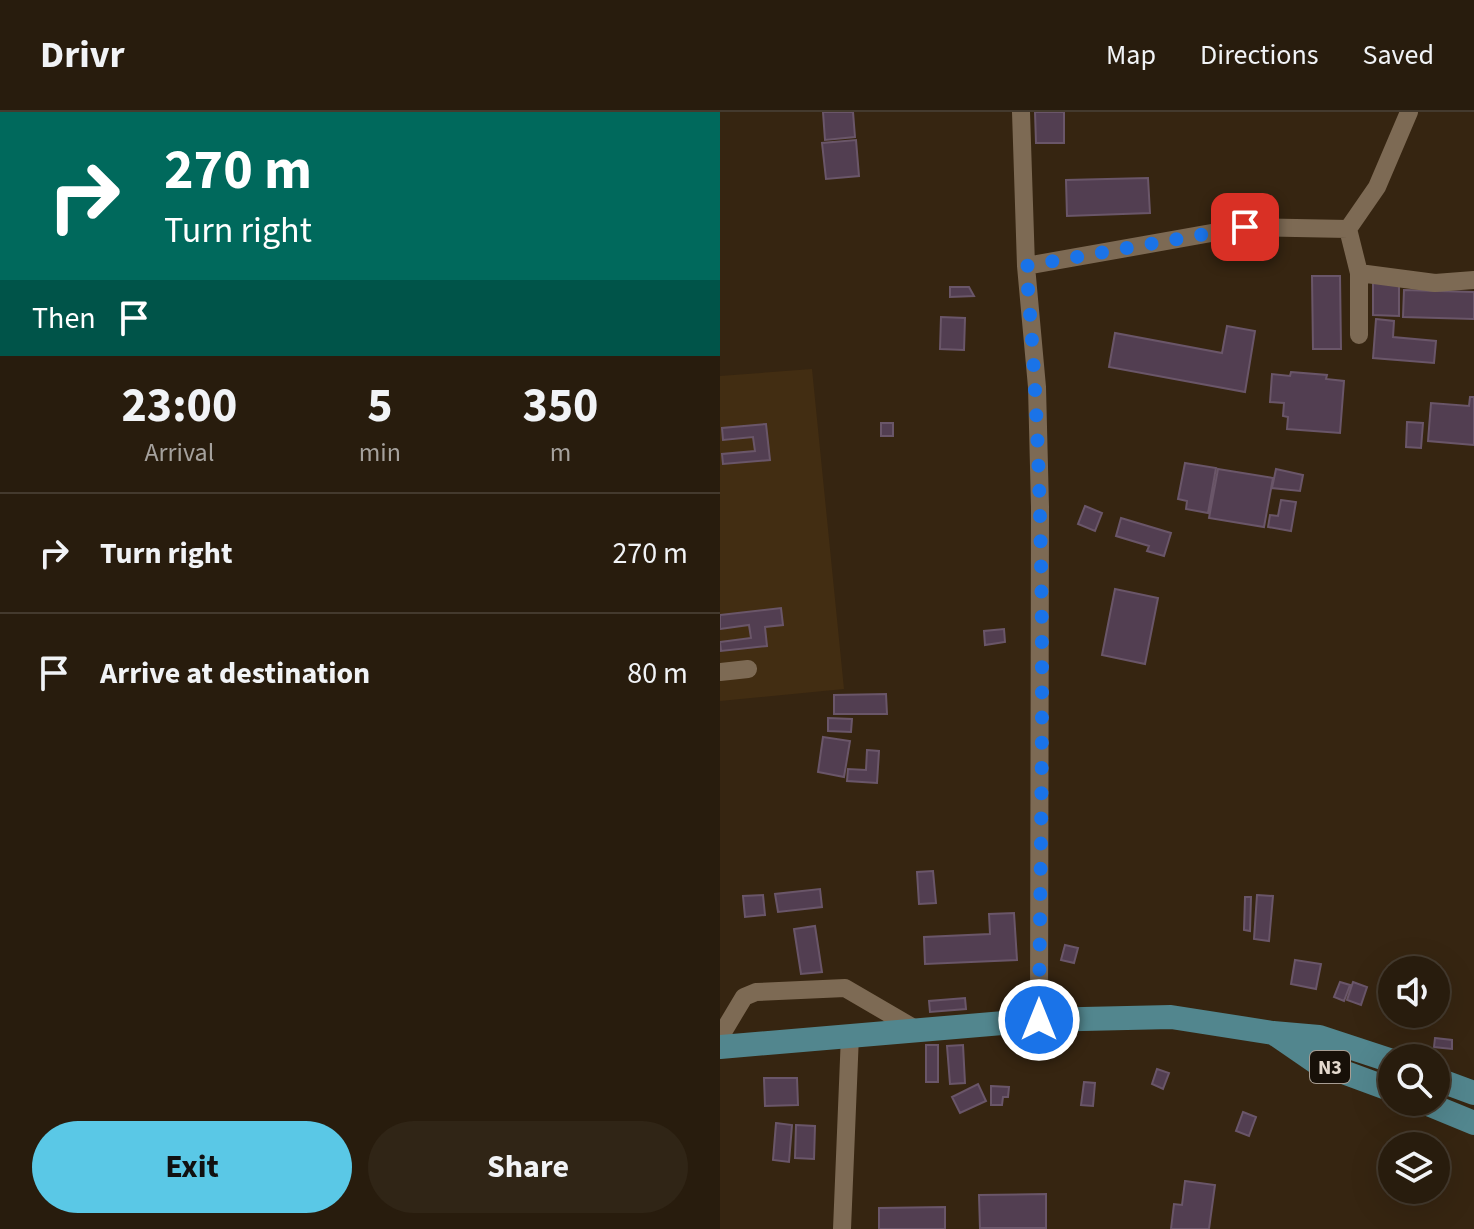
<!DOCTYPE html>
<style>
:root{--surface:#281c0d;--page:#302516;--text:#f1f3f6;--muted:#a5a19d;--line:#443a2e;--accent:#5ac8e6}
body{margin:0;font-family:"Source Sans 3",sans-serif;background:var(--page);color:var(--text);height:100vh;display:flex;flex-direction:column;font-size:30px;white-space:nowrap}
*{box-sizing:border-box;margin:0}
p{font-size:26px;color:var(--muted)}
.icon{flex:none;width:44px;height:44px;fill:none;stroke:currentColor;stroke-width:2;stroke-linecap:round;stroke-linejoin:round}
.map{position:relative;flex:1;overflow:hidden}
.drawer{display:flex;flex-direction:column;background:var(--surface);width:720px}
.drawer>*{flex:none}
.top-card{background:#00695c;color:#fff;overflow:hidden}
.fabs{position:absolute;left:658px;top:844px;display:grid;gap:16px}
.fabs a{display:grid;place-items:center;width:72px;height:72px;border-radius:50%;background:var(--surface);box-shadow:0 8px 32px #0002,0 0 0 2px var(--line);font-size:40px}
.pin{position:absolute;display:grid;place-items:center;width:68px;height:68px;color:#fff;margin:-34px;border-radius:16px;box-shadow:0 4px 12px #0006}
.me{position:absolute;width:88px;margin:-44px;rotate:0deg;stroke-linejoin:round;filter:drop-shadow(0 0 6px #0008)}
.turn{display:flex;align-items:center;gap:28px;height:168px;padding:0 32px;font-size:36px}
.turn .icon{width:104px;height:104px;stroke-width:2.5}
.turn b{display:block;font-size:56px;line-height:68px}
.then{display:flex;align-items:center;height:76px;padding:0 32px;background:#0003;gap:16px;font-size:30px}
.eta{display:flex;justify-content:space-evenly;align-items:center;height:136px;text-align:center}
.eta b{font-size:48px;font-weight:700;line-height:56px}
.cta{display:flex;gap:16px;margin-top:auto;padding:16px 32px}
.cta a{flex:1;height:92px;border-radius:48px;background:var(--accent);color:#111;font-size:32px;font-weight:700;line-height:92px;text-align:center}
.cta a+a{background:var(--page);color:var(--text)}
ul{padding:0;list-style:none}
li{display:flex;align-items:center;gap:24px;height:120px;padding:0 32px;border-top:2px solid var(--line)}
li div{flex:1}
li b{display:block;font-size:30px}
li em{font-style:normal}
header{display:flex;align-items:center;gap:48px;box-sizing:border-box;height:112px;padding:0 40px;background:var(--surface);border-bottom:2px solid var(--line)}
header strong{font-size:38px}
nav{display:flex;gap:44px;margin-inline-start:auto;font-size:28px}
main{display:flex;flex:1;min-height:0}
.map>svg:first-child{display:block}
</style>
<header>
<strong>Drivr</strong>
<nav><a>Map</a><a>Directions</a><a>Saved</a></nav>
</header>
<main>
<section class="drawer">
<div class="top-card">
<div class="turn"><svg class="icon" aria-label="right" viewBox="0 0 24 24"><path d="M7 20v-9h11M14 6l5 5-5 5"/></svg><div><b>270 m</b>Turn right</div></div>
<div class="then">Then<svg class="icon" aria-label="arrive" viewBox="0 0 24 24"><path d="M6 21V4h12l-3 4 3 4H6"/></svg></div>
</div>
<div class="eta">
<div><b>23:00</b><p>Arrival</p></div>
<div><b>5</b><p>min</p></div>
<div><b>350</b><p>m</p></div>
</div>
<ul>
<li><svg class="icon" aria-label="right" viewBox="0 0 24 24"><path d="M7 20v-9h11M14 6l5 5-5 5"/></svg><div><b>Turn right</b></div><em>270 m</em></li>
<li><svg class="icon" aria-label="arrive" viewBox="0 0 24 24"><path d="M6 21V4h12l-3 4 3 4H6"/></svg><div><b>Arrive at destination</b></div><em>80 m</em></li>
</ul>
<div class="cta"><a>Exit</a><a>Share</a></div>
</section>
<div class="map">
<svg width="754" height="1117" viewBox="0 0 754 1117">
<rect width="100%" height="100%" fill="#362511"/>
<!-- built -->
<path fill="#422d12" d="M92,257L124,577L0,589V264Z"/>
<!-- building -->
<path fill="#523e51" stroke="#6a5669" stroke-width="2" d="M103,0H133L135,25L105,28Z
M315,0H344V31H316Z
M136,28L139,64L106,67L102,31Z
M428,66L430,101L347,104L346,68Z
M592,164H620L621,237H593Z
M653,170L679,171V204L653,203Z
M230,175H249L254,184L230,185Z
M684,178L754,180V207L683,205Z
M221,205L245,206L244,238L220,237Z
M656,207L674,209L673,225L716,229L714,251L653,246Z
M507,214L535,219L525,280L389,255L395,221L502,241Z
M571,260L607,263L606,267L624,269L620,321L567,317L568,305L563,304L564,291L550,290L552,262L570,264Z
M750,285H754V333L708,329L711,291L749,294Z
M687,310L703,311L701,336L686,335Z
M161,311H173V324H161Z
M46,312L50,348L3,352L2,342L35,339L33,325L3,328L2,316Z
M465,351L496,356L488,401L466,397L467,389L458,387Z
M498,357L553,366L544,415L489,406Z
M556,357L583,363L580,379L552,376Z
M561,388L576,390L571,419L548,415L550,403L558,404Z
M365,394L382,401L375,419L358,412Z
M401,406L451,421L444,444L427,439L429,434L396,424Z
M395,477L438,486L425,552L382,543Z
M61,496L63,513L45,515L47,534L1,539L0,530L31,526L29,513L0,517V503Z
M284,517L285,530L265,533L264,519Z
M166,582L167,602H114V583Z
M108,606L132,607L131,620L108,619Z
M103,625L130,629L124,665L98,660Z
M147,638L159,639L157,671L127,669L128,657L146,658Z
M213,759L216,791L199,792L197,760Z
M100,777L102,795L58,800L55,782Z
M43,783L45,803L25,805L23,784Z
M537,783L553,784L549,829L534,827Z
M525,785H531L530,819L524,818Z
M294,801L297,848L205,852L204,825L270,822L269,802Z
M95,814L102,860L81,862L74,817Z
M345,833L358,836L354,851L341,848Z
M575,848L601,852L596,877L571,872Z
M620,870L630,873L624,889L614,885Z
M633,870L647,875L641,893L627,888Z
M245,886L246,897L210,900L209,889Z
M715,926L732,928V937L714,935Z
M206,933H218V970H206Z
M243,933L245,971L230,972L227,934Z
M437,957L449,961L443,977L432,972Z
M44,966H77L78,993L45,994Z
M364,970L375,971L373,994L361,993Z
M258,972L266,989L240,1001L232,985Z
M271,974L289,975L288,985H283L282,993H271Z
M523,1000L536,1005L529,1024L516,1019Z
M56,1011L72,1013L69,1050L53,1048Z
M76,1013L95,1014L94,1047L75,1046Z
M465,1069L495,1073L489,1117H451L454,1092L462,1093Z
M326,1082V1116H260L259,1083Z
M225,1095V1117H159V1096Z"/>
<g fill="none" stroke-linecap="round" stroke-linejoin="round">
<!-- minor -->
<path stroke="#7d6a54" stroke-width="18" d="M301,0L306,154L317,275L320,395L319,908
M628,117L639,161V223
M306,154L525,115L628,117L657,75L689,0
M639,161L715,171L754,168
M0,560L28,557
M0,925L24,885L36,880L125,876L197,918
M122,1117L130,923"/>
<!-- major -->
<path stroke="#52868e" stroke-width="24" d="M555,922L596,950L672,978
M0,935L319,908L451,905L553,921L599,925L672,949
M716,967L754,981
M703,990L754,1011"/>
</g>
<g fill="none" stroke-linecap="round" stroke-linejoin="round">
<!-- route -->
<path stroke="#1a73e8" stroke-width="14" stroke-dasharray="0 25.2" d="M319,908C321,657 329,404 306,154L525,115"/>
</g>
<g text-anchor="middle" stroke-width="8" stroke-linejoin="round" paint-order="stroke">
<!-- shield labels -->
<rect fill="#171008" stroke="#a79d93" stroke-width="2" x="590" y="939" width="40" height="32" rx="6"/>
<g font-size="20" font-weight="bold" fill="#e5dace">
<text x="610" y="962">N3</text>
</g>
</g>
</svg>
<div class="fabs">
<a><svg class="icon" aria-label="sound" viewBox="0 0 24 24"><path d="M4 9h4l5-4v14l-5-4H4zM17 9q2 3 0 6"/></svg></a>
<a><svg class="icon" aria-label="search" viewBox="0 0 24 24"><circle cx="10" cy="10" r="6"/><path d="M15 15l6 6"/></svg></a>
<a><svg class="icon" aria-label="layers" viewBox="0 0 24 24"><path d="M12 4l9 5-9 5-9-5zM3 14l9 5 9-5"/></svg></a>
</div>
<div class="pin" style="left:525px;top:115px;background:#d93025"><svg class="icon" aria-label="arrive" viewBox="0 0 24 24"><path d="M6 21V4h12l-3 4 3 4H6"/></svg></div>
<svg class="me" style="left:319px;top:908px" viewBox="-20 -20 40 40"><circle r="17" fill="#1a73e8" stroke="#fff" stroke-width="3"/><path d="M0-11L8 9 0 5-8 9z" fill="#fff"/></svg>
</div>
</main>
